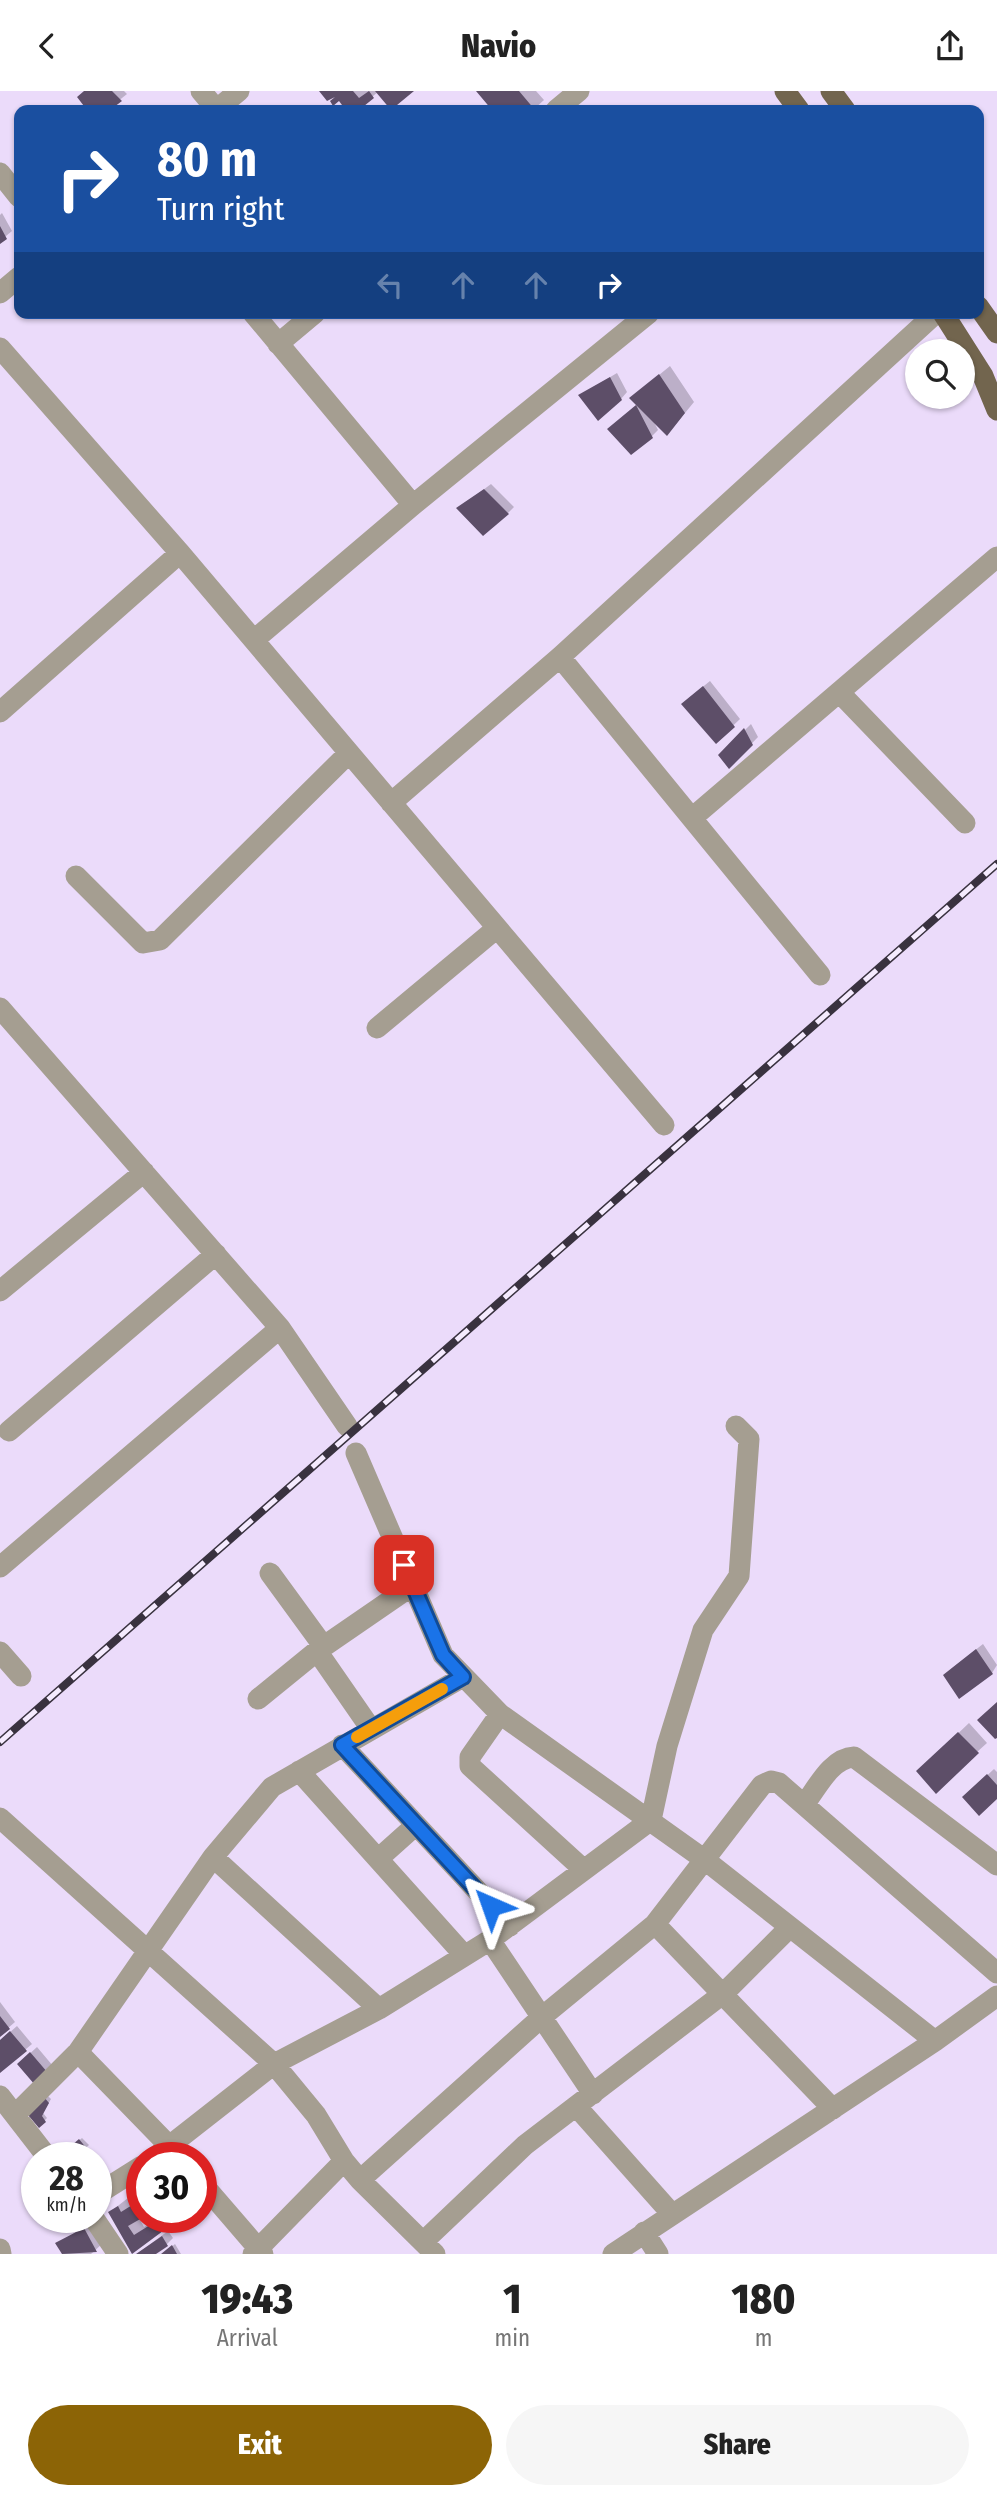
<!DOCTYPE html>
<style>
:root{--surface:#fff;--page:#f6f6f6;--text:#222;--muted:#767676;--accent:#8c6406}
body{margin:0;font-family:"Fira Sans Condensed",sans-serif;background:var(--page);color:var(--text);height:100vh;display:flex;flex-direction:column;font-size:26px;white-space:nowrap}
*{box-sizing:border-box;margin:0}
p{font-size:23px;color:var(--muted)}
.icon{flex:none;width:38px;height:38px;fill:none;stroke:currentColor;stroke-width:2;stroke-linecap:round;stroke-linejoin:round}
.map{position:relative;height:2163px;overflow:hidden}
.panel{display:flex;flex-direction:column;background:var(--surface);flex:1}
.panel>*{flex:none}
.hud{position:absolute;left:14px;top:14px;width:970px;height:214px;border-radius:14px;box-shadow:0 2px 5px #0004;background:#1a4fa0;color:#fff;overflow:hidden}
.buttons{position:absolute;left:905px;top:248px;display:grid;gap:14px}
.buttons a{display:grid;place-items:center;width:70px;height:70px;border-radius:50%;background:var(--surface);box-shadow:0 2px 5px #0004;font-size:35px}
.speed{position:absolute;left:21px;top:2051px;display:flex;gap:14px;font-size:35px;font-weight:700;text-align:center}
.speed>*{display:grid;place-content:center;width:91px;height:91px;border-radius:50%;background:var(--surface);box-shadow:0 2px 5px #0004;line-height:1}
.speed small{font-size:18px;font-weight:400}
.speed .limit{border:10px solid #d22;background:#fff;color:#111}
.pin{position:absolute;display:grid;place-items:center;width:60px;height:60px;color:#fff;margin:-30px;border-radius:14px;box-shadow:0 4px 10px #0006}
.me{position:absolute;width:77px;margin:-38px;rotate:317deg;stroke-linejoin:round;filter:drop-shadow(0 0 5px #0008)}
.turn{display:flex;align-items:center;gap:24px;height:147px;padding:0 28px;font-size:32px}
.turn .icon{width:91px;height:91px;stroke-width:2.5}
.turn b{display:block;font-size:49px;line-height:60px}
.lanes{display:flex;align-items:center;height:66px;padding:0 28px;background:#0003;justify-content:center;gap:35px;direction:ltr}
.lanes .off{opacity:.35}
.eta{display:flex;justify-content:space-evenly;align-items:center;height:119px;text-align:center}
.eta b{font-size:42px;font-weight:800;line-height:49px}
.primary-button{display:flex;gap:14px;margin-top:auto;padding:14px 28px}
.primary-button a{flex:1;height:80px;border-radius:42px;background:var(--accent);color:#fff;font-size:28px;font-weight:800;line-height:80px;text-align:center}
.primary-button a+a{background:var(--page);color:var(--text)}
header{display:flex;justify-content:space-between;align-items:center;height:91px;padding:0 28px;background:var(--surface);font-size:32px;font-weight:800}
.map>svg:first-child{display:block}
</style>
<header><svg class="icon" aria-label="back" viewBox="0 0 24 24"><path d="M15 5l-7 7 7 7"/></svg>Navio<svg class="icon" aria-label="share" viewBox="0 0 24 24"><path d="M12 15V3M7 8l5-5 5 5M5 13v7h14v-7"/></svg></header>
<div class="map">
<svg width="997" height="2163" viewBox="0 0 997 2163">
<rect width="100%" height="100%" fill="#ebdbfa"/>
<!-- shadow -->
<path fill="#0003" d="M86,0H124L127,3L107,19H89L79,7Z
M321,0H411L378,1L356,19H338L344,14L340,2Z
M478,0H536L544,9L533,19H494Z
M2,122L12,140L0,150V124Z
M670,275L694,311L676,333L654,331L658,339L652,345L616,332L638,313L631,307Z
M617,282L627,301L621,308L580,304Z
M491,393L514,416L508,422L459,417Z
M710,590L740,628L716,651L689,607Z
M751,633L758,646L730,675L720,664Z
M983,1553L997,1574L992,1582L951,1578Z
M969,1632L987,1652L977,1661L928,1671Z
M994,1678L997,1681V1706H964Z
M0,1911L15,1931L0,1944Z
M17,1935L32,1953L0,1980V1950Z
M37,1956L53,1975L47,1981L25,1967Z
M48,2005L51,2008L43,2022L47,2027L39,2035L30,2024Z
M82,2047L89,2054L79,2063L82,2067H70L65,2062Z
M142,2100V2125L139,2127L144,2136L151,2132L148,2126H176L133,2160L110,2121L128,2107L131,2112L138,2109L136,2106Z
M91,2132L102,2153L91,2163H64L58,2152Z
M168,2140L173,2147L167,2153L153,2163H137Z
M175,2153L181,2163H163L167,2160Z"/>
<!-- building -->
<path fill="#5d4e68" d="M84,0H112L122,10L110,19H87L77,6Z
M319,0H353L359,7L369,0L374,7L359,19H336L342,14L339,10L333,15L330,10L335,6L327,10Z
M375,0H414L391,19Z
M476,0H519L535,19H492Z
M0,135L7,148L0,153Z
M659,283L685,322L667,345L629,307Z
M610,286L622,309L598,330L578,304Z
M636,314L653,347L631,364L607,338Z
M484,398L509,423L483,445L456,417Z
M703,595L735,636L716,653L681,613Z
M744,637L753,654L729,678L718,664Z
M976,1558L993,1583L959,1608L943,1584Z
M997,1611V1647L995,1648L977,1629Z
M958,1641L979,1662L936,1703L916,1680Z
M987,1683L997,1694V1708L979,1725L962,1706Z
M0,1925L10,1938L0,1946Z
M10,1940L27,1960L0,1982V1949Z
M30,1961L48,1982L35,1994L17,1973Z
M44,2006L49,2012L42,2025L46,2031L39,2037L28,2024Z
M79,2048L87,2058L77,2067H67L63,2061L69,2056L73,2060L75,2058L72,2054Z
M142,2101V2127L128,2135L134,2144L150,2134L146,2126H161L167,2137L132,2163L108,2121L118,2115L121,2121L137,2111L134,2105Z
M84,2137L97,2161L62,2163L55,2152Z
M162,2145L168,2155L156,2163H136Z
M172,2154L177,2163H161Z"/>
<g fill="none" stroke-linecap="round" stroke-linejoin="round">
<!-- minor -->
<path stroke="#a59e91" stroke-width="21" d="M201,0L217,19
M216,19L239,0
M556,19L579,0
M0,82L19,106
M0,202L19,186
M253,222L413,414
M278,253L315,222
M0,257L180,462L664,1034
M254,549L413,414L649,222
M560,566L820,884
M839,601L965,732
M0,621L180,462
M391,712L560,566L936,222
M692,727L997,466
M76,785L143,852L160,849L349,662
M0,917L280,1237L347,1335
M377,937L497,837
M0,1200L144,1081
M9,1340L216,1163
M356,1362L443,1564L500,1623L705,1769L935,1950
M0,1476L280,1237
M270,1482L324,1556
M317,1560L371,1638
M0,1561L21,1585
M258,1608L317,1560L413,1494
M500,1623L470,1666V1675L583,1778
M342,1654L510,1835
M299,1680L464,1864
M804,1714C817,1697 831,1667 854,1666L997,1774
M0,1727L274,1973L316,2024L344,2070L360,2089L435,2163
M213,1766L379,1918
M378,1768L416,1734
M655,1833L833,2018
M490,1849L593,2003
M78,1961L179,2065
M0,2005L48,2067
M576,2015L671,2122
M15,2024L78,1961L213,1766L272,1696L463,1586
M154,2067L274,1973L379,1918L490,1849L651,1729L667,1655L703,1539L739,1485L749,1348L736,1335
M360,2089L543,1925L655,1833L762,1694L771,1690L779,1692L997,1882
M201,2091L263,2163
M96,2104L142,2075
M93,2126L118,2163
M644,2141L658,2163
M423,2151L525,2054L724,1902L789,1837
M0,2158L1,2163
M253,2163L344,2070
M613,2163L935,1950L997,1905"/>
<!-- major -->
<path stroke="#72654e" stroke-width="21" d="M785,0L799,19
M831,0L845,19
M978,215L997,242
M943,222L983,285L997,319"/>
<defs>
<path id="rail" d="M0,1651L997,773"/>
</defs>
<!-- rail casing -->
<use href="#rail" stroke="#39323f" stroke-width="8"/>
<!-- rail -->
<use href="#rail" stroke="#f5ebfe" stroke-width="5" stroke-dasharray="16" stroke-linecap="butt"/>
</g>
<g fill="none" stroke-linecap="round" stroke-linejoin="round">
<defs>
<path id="route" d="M404,1474L443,1564L463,1586L342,1654L491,1815"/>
</defs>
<!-- route casing -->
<use href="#route" stroke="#114b97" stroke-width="18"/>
<!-- route -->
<use href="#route" stroke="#1a73e8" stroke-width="12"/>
<!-- slow -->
<path stroke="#f59e0b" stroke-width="12" d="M357,1646L442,1598"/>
</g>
</svg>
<div class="buttons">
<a><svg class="icon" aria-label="search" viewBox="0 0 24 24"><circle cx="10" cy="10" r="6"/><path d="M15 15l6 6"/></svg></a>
</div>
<div class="speed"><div>28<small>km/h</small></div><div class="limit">30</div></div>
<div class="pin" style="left:404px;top:1474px;background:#d93025"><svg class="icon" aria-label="arrive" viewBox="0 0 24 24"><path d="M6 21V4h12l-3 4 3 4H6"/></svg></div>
<svg class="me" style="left:491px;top:1815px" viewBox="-20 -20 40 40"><path d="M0-17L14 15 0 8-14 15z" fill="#1a73e8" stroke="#fff" stroke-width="4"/></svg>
<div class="hud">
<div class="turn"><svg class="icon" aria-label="right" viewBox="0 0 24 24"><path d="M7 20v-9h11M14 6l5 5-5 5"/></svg><div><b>80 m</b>Turn right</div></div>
<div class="lanes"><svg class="icon off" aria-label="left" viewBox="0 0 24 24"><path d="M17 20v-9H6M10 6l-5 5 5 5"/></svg><svg class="icon off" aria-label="ahead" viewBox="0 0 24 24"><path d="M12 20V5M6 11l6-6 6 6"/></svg><svg class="icon off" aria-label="ahead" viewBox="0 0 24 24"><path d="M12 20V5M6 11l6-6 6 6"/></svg><svg class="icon" aria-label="right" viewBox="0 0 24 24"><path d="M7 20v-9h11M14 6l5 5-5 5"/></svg></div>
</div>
</div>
<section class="panel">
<div class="eta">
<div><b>19:43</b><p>Arrival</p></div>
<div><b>1</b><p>min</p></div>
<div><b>180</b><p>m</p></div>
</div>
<div class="primary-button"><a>Exit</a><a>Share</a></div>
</section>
